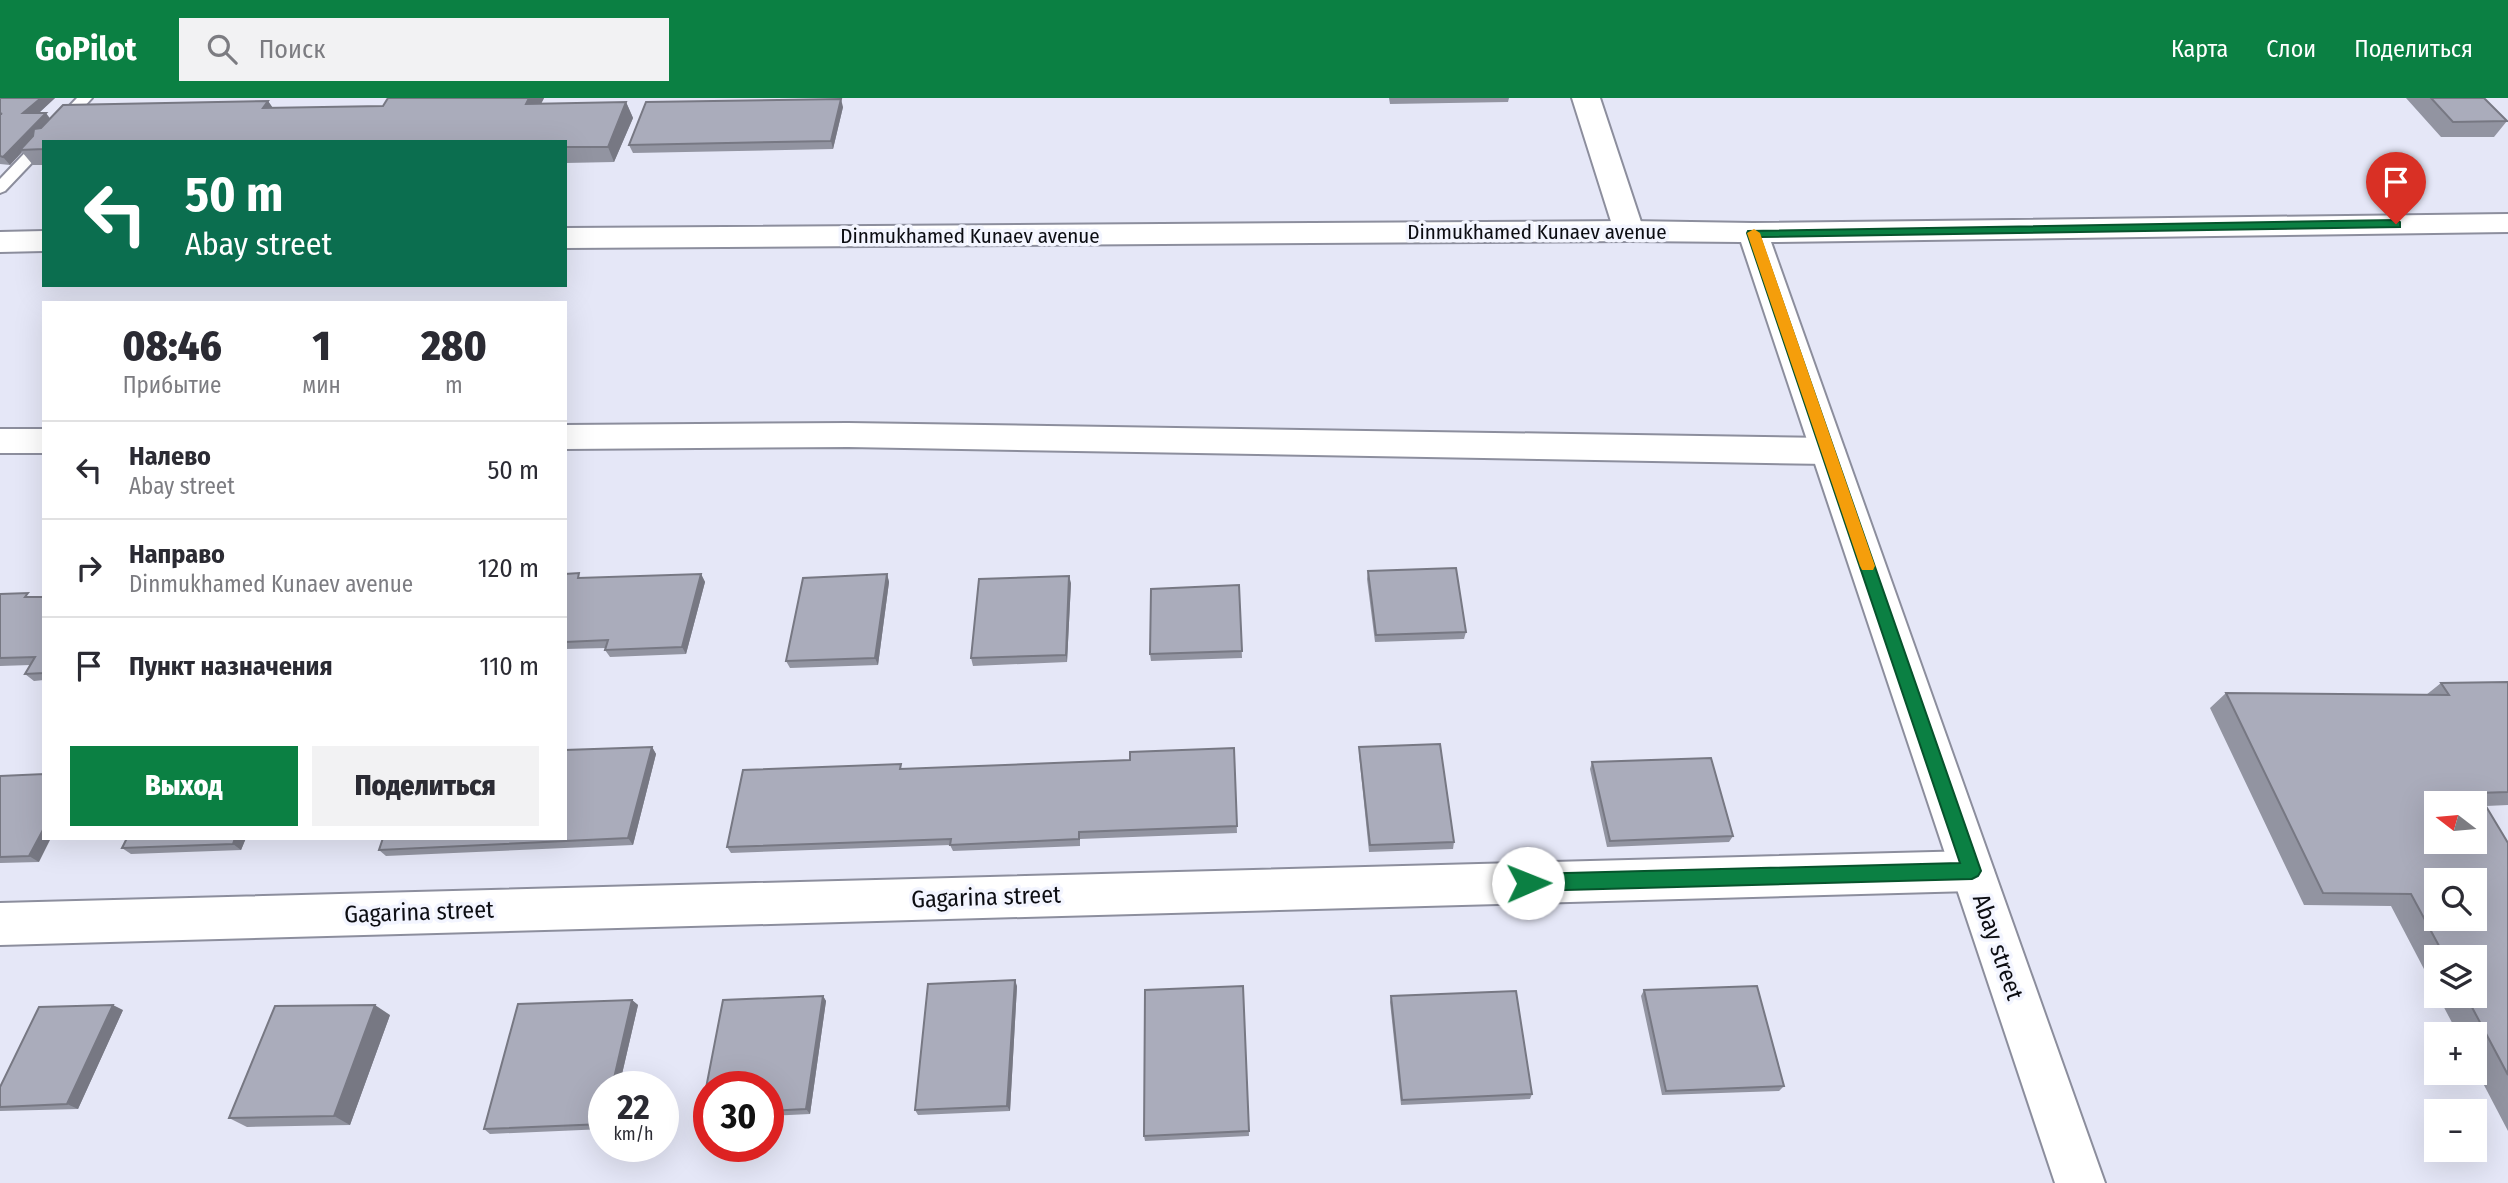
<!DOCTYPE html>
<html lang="ru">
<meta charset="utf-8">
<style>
:root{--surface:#fff;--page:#f2f2f3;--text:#2b2b33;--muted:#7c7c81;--line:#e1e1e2;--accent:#0b8043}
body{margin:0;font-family:"Fira Sans Condensed",sans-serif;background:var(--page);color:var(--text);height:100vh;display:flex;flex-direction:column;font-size:26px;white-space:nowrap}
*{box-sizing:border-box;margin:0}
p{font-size:23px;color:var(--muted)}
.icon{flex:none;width:38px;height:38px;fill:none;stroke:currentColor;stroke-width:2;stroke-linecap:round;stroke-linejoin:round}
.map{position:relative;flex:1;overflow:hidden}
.details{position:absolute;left:42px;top:203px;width:525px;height:539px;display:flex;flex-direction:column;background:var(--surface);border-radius:0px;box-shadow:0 7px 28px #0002}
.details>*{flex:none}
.top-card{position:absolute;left:42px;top:42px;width:525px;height:147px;border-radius:0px;box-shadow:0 7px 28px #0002;background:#0b6e4f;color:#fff;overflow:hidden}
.needle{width:46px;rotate:286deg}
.buttons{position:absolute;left:2424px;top:693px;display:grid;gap:14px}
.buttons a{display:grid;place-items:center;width:63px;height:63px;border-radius:0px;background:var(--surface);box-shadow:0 7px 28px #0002;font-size:35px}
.speed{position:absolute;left:588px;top:973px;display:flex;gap:14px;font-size:35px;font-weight:700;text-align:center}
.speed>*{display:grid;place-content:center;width:91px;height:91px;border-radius:50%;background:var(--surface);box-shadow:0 7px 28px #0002;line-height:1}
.speed small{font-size:18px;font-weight:400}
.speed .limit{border:10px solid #d22;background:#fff;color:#111}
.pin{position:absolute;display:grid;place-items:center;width:60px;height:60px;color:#fff;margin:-72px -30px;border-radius:50% 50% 50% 0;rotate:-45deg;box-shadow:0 0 7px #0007}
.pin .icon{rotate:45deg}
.me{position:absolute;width:77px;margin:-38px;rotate:89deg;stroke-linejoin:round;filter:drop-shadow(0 0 5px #0008)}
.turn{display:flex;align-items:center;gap:24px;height:147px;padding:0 28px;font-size:32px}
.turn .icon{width:91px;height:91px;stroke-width:2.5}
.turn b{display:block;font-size:49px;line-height:60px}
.eta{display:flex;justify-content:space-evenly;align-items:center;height:119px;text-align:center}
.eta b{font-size:42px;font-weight:800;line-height:49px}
.cta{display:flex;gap:14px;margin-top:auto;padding:14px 28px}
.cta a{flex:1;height:80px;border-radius:0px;background:var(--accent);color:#fff;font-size:28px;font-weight:800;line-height:80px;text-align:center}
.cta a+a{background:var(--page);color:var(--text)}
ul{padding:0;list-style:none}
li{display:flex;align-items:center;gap:21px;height:98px;padding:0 28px;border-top:2px solid var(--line)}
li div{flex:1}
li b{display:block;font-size:26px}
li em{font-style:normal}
header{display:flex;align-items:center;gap:42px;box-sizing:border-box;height:98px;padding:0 35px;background:var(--accent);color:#fff}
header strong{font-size:33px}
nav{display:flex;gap:38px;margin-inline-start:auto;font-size:24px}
.search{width:490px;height:63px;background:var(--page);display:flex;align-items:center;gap:18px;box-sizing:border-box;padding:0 24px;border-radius:0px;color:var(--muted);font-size:26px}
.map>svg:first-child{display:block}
</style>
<header>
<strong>GoPilot</strong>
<div class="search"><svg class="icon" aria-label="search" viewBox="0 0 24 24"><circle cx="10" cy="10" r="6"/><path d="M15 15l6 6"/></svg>Поиск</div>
<nav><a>Карта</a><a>Слои</a><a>Поделиться</a></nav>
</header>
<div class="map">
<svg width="2508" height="1085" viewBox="0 0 2508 1085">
<rect width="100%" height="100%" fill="#e5e7f7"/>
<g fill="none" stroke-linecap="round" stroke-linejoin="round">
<defs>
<path id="service" d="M77,0H92L52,44H44V52L5,93L0,95V81Z"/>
<path id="minor" d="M1572,0H1600L1644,133L1640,140L1629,143L1618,140L1614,133Z
M848,325L1828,340L1840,344L1845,353L1840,362L1828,366L848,349L565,351V327Z
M0,331H44V355H0Z
M1972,753L1987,759L1994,773L1987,787L1972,793L0,847V805Z"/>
<path id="tertiary" d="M2508,116V134L1771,144L2105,1085H2055L1741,144L1629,143L565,150V130L1629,123L1753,125Z
M44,133V153L0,154V134Z"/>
</defs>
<!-- service casing -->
<use href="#service" stroke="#8c8e9d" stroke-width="4"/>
<!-- minor casing -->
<use href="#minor" stroke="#8c8e9d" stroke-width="4"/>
<!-- tertiary casing -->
<use href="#tertiary" stroke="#8c8e9d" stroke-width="4"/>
<!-- service -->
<use href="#service" fill="#fff" fill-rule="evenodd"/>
<!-- minor -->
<use href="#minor" fill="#fff" fill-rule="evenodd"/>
<!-- tertiary -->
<use href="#tertiary" fill="#fff" fill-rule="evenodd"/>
</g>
<!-- wall -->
<path fill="#9294a1" d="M0,0H55L39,15L50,21L268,3L273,10L383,8L544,0L541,6L626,4L633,20L614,64L565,65V44H44V67H33L22,54L10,67L0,66Z
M1389,0H1509L1508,4L1390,6Z
M2406,0H2484L2507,23L2494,39H2441Z
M843,9L833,51L633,55L629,47Z
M1368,473L1466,534L1464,541L1375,544L1367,481Z
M565,476L582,480L701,476L705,484L686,556L610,559L605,552L606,550L565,551Z
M887,476L889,484L878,567L790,570L786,563Z
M1071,485L1067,564L973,568L971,560Z
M1239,487L1242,560L1151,563L1150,556Z
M0,496L33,499H44V582L34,583L25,576L30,567L0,568Z
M2508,584V707L2486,708L2508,745V1033L2474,968V936H2458L2438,898H2474V859H2436V894L2391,808L2304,807L2210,610L2226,595L2426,597L2441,585Z
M652,649L656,656L633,747L386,758L379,752Z
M1359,649L1454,744L1453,751L1369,754L1359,656Z
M1234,650L1237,735L1080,741V748L953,753L950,747L731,755L727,749L903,671L1130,662Z
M1592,664L1733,738L1729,744L1607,749L1590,671Z
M0,678L39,764L0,765Z
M246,740L241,752L131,756L122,750Z
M1017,888L1010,1013L918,1017L915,1012Z
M1243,888L1249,1038L1145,1043L1144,1038Z
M1644,892L1784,988L1779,993L1662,997L1641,898Z
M823,898L826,903L810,1016L768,1018V989H709V1020L706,1021L701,1016L723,902Z
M1391,898L1532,996L1530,1001L1401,1007L1390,904Z
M632,902L638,907L619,989H604V1031L490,1036L484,1031Z
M123,912L78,1011L0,1013V989Z
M390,917L350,1027L247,1029L229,1020Z"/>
<!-- shaded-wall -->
<path fill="#777883" d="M41,0H55L30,23L23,15Z
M529,0H544L533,21L526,6Z
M841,1L843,9L833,51L831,43Z
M268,3L278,18L263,10Z
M626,4L633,20L614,64L608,49Z
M46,15L52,23L20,52L22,54L10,67L3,59Z
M701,476L705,484L686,556L682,549Z
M887,476L889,484L878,567L875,560Z
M1069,478L1071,485L1067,564L1066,557Z
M652,649L656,656L633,747L628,740Z
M44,730V740H51L39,764L29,758Z
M235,740H246L241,752L233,746Z
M1015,882L1017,888L1010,1013L1007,1008Z
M823,898L826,903L810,1016L806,1011Z
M632,902L638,907L619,989H612Z
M113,907L123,912L78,1011L67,1006Z
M375,907L390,917L350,1027L334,1018Z"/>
<!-- building -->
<path fill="#aaacbb" stroke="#777883" stroke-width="2" fill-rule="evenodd" d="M0,0H41L23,15H46L3,59L0,58V16H2L0,15Z
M388,0H529L526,6L626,4L608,49H565V44H44V51L20,52L33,38L34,31L41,30L63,7L268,3L263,10L383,8Z
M2431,0H2484L2507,23L2453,24Z
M841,1L831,43L629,47L646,4Z
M1456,470L1466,534L1376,537L1368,473Z
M579,475L578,480L701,476L682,549L605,552L608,542L565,544V476Z
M887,476L875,560L786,563L803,480Z
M1069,478L1066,557L971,560L979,481Z
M1239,487L1242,553L1150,556L1151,491Z
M28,495L25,499H44V575L25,576L35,559L0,560V496Z
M2508,584V694L2478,695L2508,745V977L2466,898H2474V859H2445L2411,796L2323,795L2226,595L2449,597L2441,585ZM2436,705H2474V744H2436ZM2436,782H2474V821H2436Z
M1440,646L1454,744L1370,747L1359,649Z
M652,649L628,740L379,752L383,740H565V652Z
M1234,650L1237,728L1079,734V741L950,747L951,741L727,749L743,672L901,666L900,671L1130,662V654Z
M1711,660L1733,738L1610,743L1592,664Z
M44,676V730L29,758L0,759V678Z
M127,740H235L233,746L122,750Z
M1015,882L1007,1008L915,1012L928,886Z
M1243,888L1249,1033L1144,1038L1145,892Z
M1757,888L1784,988L1666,993L1644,892Z
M1516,893L1532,996L1402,1002L1391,898Z
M823,898L806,1011L768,1013V989H709V1016H701L723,902Z
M632,902L612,989H604L603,1026L484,1031L518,906Z
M113,907L67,1006L0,1009V989L39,909Z
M375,907L334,1018L229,1020L275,908Z"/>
<!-- route -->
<path fill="#0b8043" stroke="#07532c" stroke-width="2" d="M2396,122L2400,124V129L1760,139L1981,773L1978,778L1972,781L1528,793L1521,790L1519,785L1521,779L1528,776L1960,765L1747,135L1748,133Z"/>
<!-- slow -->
<path fill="#f59e0b" d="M1754,131L1760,135L1875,468L1873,472H1862L1860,468L1747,135Z"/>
<g text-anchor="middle" stroke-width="7" stroke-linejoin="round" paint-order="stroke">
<!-- far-street labels -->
<g font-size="21" fill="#0c0d12" stroke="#f3f5ff">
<text x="1537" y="141">Dinmukhamed Kunaev avenue</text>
<text x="970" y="145">Dinmukhamed Kunaev avenue</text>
</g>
<!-- street labels -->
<g font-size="24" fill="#0c0d12" stroke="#f3f5ff">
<text transform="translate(986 799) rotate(-2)" y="8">Gagarina street</text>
<text transform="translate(419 814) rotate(-2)" y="8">Gagarina street</text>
<text transform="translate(1998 849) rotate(71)" y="8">Abay street</text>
</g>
</g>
</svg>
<div class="buttons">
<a><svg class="needle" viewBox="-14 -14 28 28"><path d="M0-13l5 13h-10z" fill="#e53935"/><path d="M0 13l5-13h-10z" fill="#7c7c81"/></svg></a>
<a><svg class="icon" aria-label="search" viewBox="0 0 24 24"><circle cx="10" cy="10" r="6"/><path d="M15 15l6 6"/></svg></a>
<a><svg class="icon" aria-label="layers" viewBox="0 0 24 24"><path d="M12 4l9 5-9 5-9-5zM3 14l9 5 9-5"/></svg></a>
<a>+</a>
<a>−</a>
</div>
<div class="speed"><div>22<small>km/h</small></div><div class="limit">30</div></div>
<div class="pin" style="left:2396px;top:126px;background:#d93025"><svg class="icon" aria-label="arrive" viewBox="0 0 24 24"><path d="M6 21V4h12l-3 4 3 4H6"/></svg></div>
<svg class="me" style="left:1528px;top:785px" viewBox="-20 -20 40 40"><circle r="19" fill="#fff"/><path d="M0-13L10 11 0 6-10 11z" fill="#0b8043"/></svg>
<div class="top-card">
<div class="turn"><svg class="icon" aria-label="left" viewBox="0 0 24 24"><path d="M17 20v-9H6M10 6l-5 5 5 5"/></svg><div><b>50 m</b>Abay street</div></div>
</div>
<section class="details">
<div class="eta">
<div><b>08:46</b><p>Прибытие</p></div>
<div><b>1</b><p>мин</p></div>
<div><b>280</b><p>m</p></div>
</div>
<ul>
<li><svg class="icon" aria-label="left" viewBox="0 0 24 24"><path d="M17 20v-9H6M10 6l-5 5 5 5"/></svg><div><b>Налево</b><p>Abay street</p></div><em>50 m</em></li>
<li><svg class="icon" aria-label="right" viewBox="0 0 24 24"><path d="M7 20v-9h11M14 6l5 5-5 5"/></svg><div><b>Направо</b><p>Dinmukhamed Kunaev avenue</p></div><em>120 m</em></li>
<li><svg class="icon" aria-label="arrive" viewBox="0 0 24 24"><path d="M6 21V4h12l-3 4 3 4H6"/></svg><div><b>Пункт назначения</b></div><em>110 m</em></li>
</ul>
<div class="cta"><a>Выход</a><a>Поделиться</a></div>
</section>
</div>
